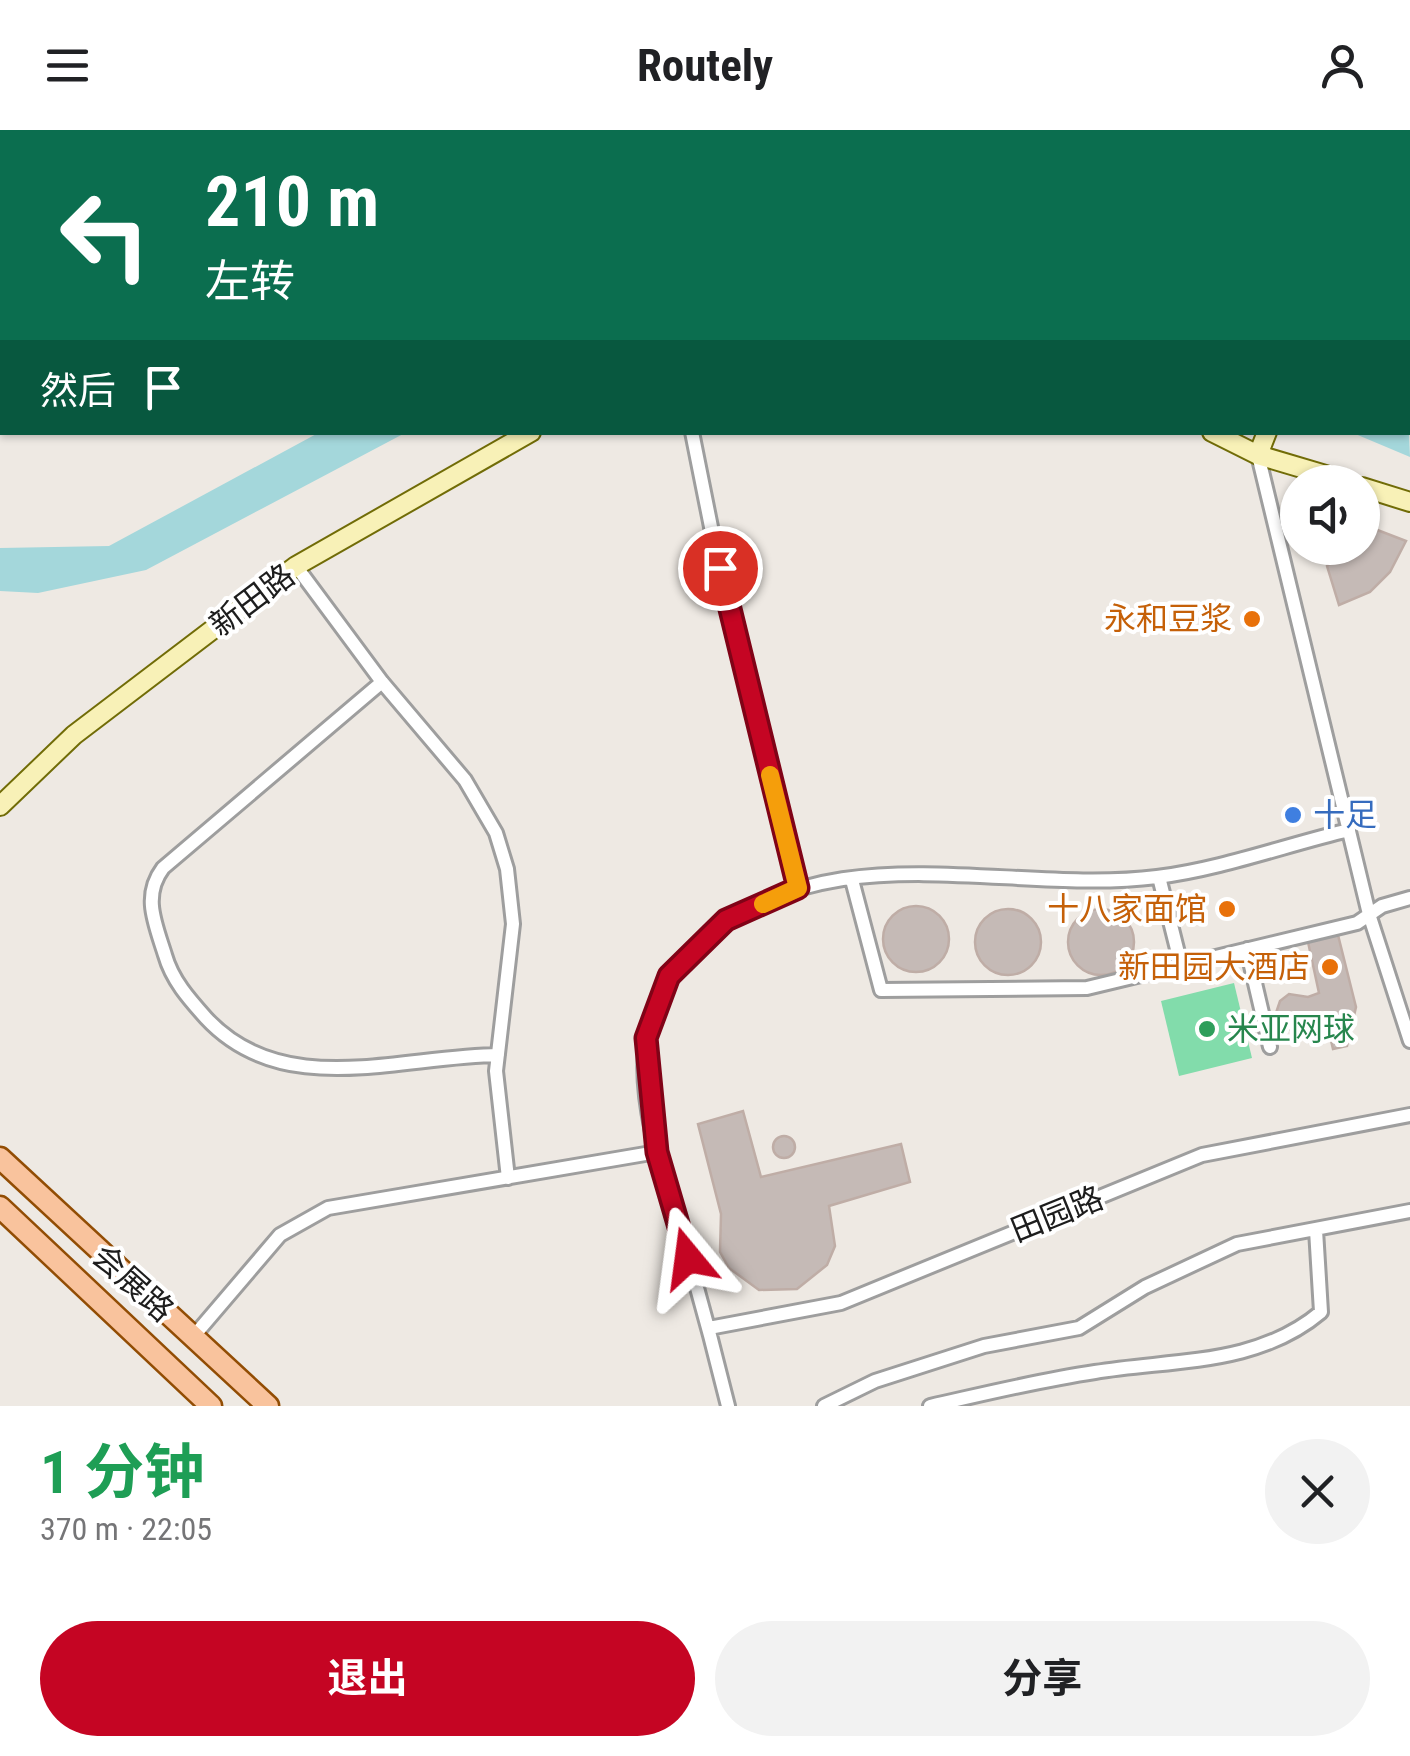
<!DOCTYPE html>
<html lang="zh">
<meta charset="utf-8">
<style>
:root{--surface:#fff;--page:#f2f2f2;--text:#202124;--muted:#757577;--accent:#c50523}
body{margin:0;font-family:"Roboto Condensed","Noto Sans SC",sans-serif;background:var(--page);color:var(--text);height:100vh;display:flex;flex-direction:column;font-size:38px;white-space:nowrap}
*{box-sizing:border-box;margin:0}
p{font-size:32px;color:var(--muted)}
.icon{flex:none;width:55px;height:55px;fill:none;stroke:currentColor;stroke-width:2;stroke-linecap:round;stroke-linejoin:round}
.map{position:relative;height:1276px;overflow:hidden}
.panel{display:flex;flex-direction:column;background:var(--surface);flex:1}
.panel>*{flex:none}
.hud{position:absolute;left:0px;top:0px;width:1410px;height:305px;box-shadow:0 2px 8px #0004;background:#0b6e4f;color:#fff;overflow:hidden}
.fabs{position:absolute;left:1280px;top:335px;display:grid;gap:20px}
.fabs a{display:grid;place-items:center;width:100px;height:100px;border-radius:50%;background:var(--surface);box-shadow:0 2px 8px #0004;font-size:50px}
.pin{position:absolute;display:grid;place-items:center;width:85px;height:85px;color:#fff;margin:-42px;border:5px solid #fff;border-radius:50%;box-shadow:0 2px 10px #0007}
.me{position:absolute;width:110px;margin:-55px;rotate:344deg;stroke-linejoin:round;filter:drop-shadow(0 0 8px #0008)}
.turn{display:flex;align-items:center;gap:35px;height:210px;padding:0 40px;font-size:45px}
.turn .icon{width:130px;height:130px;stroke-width:2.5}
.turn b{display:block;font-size:70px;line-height:85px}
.then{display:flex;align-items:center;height:95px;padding:0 40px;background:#0003;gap:20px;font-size:38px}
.round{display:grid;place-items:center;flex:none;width:105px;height:105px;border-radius:52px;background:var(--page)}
.overview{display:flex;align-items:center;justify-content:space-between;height:170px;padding:0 40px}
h1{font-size:60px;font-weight:700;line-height:75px;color:#1e9e55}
.primary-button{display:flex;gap:20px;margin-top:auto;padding:20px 40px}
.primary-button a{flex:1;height:115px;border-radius:60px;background:var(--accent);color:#fff;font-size:40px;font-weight:700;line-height:115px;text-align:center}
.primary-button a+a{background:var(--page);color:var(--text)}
header{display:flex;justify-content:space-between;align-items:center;height:130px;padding:0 40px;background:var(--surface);font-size:45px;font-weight:700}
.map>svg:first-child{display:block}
</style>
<header><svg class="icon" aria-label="menu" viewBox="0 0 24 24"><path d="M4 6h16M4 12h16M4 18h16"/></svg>Routely<svg class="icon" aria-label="person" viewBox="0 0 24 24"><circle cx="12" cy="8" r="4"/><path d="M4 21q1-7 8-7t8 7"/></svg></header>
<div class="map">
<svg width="1410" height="1276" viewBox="0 0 1410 1276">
<rect width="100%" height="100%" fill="#eee9e3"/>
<!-- pitch -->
<path fill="#82dcab" d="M1234,853L1252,928L1179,946L1161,871Z"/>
<!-- water -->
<path fill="#a4d7db" d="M1408,281L1410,327L1353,303L1408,302Z
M320,302L405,303L146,440L38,463L0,461V418L109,416Z"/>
<!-- building -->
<path fill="#c5bab6" stroke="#bfada6" stroke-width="2.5" d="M1367,396L1406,411L1390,442L1370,462L1339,475L1327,436L1352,418H1362Z
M883 809a33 33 0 1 1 66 0a33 33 0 1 1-66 0Z
M1068 812a33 33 0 1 1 66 0a33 33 0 1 1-66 0Z
M975 812a33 33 0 1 1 66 0a33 33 0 1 1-66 0Z
M1338,805L1356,877L1347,916L1333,919L1328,898L1322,899L1318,887L1305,898L1292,900L1283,897L1276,883L1280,871L1289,864L1308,867L1319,863L1308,812Z
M743,981L761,1047L901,1014L910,1052L829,1076L835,1116L827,1135L797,1159L759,1160L729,1138L720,1122L721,1084L698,994Z
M773 1017a11 11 0 1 1 22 0a11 11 0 1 1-22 0Z"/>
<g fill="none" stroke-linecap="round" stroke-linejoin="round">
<defs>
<path id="lane" d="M1182,2V0"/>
<path id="street" d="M692,302L726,472L798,758
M1258,325L1369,784L1410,911
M296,436L382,552L465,650L496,703L507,739L513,794L496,941L508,1048
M382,552L163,738C142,766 155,793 165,825C172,850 189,869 206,888C283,971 399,926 498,925
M1159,747L1181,835
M852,750L881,860L1087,858L1357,793L1382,776L1410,768
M1247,819L1270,917
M709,1198L841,1173L1202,1025L1410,985
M193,1207L280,1105L328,1078L657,1022
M728,1276C716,1227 703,1178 689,1129C670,1066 634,973 647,907C654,870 673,843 699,817C822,697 1006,766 1157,747C1221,739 1286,715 1349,700
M824,1276L875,1251L984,1216L1079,1198L1145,1157L1237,1114L1410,1081
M930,1276C984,1264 1040,1250 1095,1242C1174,1229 1257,1236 1321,1182L1316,1100"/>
<path id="secondary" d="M639,0V2
M1388,2L1389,0
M1212,302L1258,325L1349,352
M1258,325L1267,302
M1362,357L1410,372
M0,676L74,605L296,436L531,302"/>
<path id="primary" d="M0,1028L268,1276
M0,1077L211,1276"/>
</defs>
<!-- lane casing -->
<use href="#lane" stroke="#9e9e9e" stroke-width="11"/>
<!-- street casing -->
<use href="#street" stroke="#9e9e9e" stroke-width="18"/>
<!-- secondary casing -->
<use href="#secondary" stroke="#716c07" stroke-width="22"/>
<!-- primary casing -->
<use href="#primary" stroke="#924d04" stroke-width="25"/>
<!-- lane -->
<use href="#lane" stroke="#fff" stroke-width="6"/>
<!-- street -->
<use href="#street" stroke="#fff" stroke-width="12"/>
<!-- secondary -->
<use href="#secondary" stroke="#f8f1b7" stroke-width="18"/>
<!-- primary -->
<use href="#primary" stroke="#f9c39d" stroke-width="20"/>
</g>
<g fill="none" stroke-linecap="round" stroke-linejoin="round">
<defs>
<path id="route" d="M688,1128L657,1022L646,908L669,846L726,790L798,758L720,438"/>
</defs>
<!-- route casing -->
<use href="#route" stroke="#800317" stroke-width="25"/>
<!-- route -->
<use href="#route" stroke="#c50523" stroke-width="18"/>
<!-- slow -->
<path stroke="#f59e0b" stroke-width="18" d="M763,774L798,758L770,645"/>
</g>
<!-- markers -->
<g fill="#e8710a" stroke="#fff" stroke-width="4">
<circle cx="1252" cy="489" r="10"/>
<circle cx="1227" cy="779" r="10"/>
<circle cx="1330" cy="837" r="10"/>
</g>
<circle fill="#3f7fe0" stroke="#fff" stroke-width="4" cx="1293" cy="685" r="10"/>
<circle fill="#2e9e5b" stroke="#fff" stroke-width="4" cx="1207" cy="899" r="10"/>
<g text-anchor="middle" stroke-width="8" stroke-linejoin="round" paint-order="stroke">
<!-- street labels -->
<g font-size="32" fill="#1d1d1d" stroke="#fff">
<text transform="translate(252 470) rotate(-37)" y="11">新田路</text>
<text transform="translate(1057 1084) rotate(-22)" y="11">田园路</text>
<text transform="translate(133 1153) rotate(42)" y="11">会展路</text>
</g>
<!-- food labels -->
<g font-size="32" fill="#c56008" stroke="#fff" text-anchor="end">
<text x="1232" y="500">永和豆浆</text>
<text x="1207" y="790">十八家面馆</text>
<text x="1310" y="848">新田园大酒店</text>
</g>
<!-- shop labels -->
<g font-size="32" fill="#366cbe" stroke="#fff" text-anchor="start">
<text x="1313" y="696">十足</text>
</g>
<!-- leisure labels -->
<g font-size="32" fill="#27864d" stroke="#fff" text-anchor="start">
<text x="1227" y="910">米亚网球</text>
</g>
</g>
</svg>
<div class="fabs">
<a><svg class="icon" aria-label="sound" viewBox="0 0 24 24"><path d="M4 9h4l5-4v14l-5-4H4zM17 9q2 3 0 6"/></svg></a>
</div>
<div class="pin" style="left:720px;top:438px;background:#d93025"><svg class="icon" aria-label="arrive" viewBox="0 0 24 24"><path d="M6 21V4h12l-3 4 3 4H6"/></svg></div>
<svg class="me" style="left:688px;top:1128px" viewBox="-20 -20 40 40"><path d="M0-17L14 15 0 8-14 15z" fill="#c50523" stroke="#fff" stroke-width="4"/></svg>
<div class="hud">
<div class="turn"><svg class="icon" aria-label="left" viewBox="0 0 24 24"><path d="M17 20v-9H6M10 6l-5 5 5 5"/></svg><div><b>210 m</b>左转</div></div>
<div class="then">然后<svg class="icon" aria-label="arrive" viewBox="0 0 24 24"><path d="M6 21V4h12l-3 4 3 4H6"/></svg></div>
</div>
</div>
<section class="panel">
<div class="overview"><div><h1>1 分钟</h1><p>370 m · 22:05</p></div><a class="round"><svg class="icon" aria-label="close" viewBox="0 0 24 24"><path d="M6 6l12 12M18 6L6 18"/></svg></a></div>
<div class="primary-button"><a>退出</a><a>分享</a></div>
</section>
